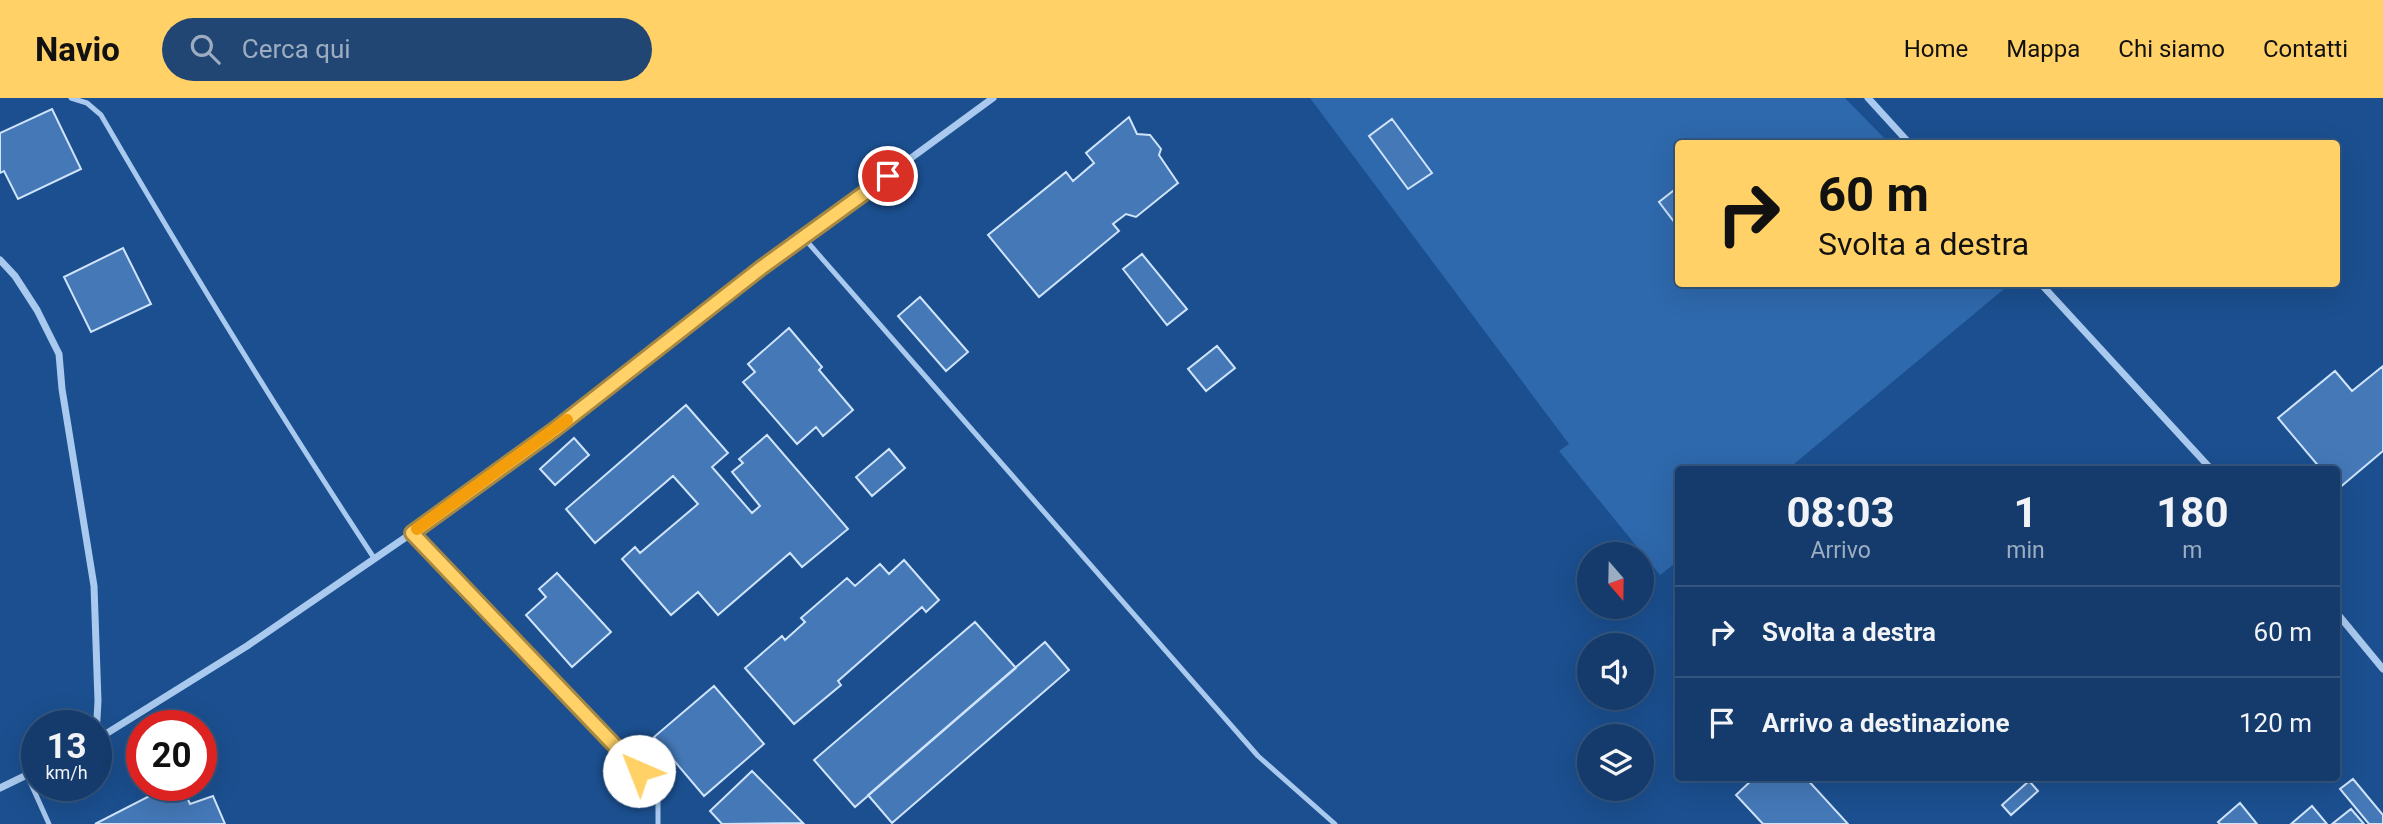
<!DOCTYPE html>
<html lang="it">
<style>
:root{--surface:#143b6b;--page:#214673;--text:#f1f3f6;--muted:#9dadc1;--line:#33557e;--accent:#ffd166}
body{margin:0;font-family:Roboto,sans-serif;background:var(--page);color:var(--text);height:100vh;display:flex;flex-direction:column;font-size:26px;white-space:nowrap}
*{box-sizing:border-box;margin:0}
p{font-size:23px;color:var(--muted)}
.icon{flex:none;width:38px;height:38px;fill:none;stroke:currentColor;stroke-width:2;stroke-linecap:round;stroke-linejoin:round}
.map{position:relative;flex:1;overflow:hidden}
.details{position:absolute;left:1675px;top:368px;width:665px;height:315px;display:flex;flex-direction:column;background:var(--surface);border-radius:7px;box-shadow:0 7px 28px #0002,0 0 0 2px var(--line)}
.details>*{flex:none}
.guide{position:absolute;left:1675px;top:42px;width:665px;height:147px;border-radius:7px;box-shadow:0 7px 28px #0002,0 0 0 2px var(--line);background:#ffd166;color:#111;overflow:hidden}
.needle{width:46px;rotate:160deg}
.tools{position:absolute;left:1577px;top:444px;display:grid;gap:14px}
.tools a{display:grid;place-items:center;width:77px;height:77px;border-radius:50%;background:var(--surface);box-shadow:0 7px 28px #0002,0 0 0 2px var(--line);font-size:35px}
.speed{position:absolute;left:21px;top:612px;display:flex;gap:14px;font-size:35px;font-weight:700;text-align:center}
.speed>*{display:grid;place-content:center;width:91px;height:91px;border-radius:50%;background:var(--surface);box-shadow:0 7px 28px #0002,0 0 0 2px var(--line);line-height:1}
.speed small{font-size:18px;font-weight:400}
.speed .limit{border:10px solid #d22;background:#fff;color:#111}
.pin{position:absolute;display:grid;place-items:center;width:60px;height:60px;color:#fff;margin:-30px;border:4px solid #fff;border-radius:50%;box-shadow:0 2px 7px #0007}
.me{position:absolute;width:77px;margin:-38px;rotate:316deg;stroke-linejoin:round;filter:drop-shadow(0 0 5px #0008)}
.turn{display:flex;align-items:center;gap:24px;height:147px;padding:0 28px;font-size:32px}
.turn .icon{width:91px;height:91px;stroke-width:2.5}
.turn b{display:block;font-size:49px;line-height:60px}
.eta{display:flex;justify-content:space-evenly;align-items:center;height:119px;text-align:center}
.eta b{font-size:42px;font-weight:700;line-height:49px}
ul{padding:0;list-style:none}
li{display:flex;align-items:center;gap:21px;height:91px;padding:0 28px;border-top:2px solid var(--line)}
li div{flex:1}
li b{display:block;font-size:26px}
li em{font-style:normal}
header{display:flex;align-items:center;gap:42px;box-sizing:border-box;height:98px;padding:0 35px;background:var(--accent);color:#111}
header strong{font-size:33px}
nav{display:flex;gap:38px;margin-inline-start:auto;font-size:24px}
.search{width:490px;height:63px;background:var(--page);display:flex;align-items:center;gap:18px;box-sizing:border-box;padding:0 24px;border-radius:38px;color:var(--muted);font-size:26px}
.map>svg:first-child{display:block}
</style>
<header>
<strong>Navio</strong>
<div class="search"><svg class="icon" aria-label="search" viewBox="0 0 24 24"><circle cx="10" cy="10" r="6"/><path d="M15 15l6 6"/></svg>Cerca qui</div>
<nav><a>Home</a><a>Mappa</a><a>Chi siamo</a><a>Contatti</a></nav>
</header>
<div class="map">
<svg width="2383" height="726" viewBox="0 0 2383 726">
<rect width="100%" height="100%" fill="#1b4f8f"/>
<!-- green -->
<path fill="#2e69ad" d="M1310,0H1845L1889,45L1678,46V186H2010L1788,371H1678V463L1660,477L1559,353L1569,346Z"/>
<!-- building -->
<path fill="#4478b7" stroke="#cfe3fa" stroke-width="2" d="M52,11L81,71L18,101L4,73L0,75V35Z
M1129,19L1137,36L1150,37L1161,51L1159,57L1178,85L1136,119L1126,116L1113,126L1119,133L1039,199L988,137L1066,74L1073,83L1094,65L1086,55Z
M1392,21L1432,75L1408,91L1369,38Z
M1678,89V129L1659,104Z
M123,150L151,206L91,234L64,179Z
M1142,156L1187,211L1167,227L1123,171Z
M920,199L968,254L946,273L898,218Z
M789,230L822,269L819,272L853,312L823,338L816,329L797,346L743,284L755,274L748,266Z
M1217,248L1235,270L1206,293L1188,271Z
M2383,268V353L2338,391L2336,371H2321L2278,320L2335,273L2352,293Z
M686,307L728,355L712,369L752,415L760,408L732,374L743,365L739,361L767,337L848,431L802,469L790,455L718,517L698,494L671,517L622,461L635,449L640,455L698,406L673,378L595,445L566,411Z
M574,340L589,357L555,387L540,371Z
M889,351L905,370L872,398L856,379Z
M904,462L939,502L926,514L922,509L838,583L841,587L794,626L745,570L782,538L785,542L805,524L801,520L847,480L855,488L880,466L889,476Z
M557,475L611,534L572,569L526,517L546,499L539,491Z
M975,524L1016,570L855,709L814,662Z
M1045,544L1069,572L892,725L868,697Z
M714,588L764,646L704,698L654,639Z
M752,673L803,725L722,726L710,713Z
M1755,679H1805L1848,726H1763L1736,697Z
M2353,681L2383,717V726H2369L2340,691Z
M2029,683L2038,693L2011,717L2002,707Z
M169,688H182L190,706L213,698L225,726H95Z
M2240,705L2257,726H2220L2218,724Z
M2312,708L2327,726H2291Z
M2351,711L2364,726H2332Z"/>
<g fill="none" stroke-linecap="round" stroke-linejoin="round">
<!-- lane -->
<path stroke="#a9c9ee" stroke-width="5" d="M71,0L87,5L101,17C188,167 279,316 374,460
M804,140L1258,658L1335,726
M412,435L658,693V726
M27,677L49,726"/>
<!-- street -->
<path stroke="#a9c9ee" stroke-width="7" d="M1868,0L1910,46
M0,162L15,178L37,212L59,256L62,291L94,488L98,603L96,638
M2041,186L2211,371
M2336,514L2383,571
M96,642L247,548L412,435L554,332L761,170L993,0
M0,690L37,672"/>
</g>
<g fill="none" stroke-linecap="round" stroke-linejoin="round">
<defs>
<path id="route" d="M639,673L412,435L554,332L761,170L888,78"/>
</defs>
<!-- route casing -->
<use href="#route" stroke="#a68842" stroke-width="18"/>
<!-- route -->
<use href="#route" stroke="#ffd166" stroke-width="12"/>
<!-- slow -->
<path stroke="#f59e0b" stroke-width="12" d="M417,431L567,322"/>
</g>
</svg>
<div class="tools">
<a><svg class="needle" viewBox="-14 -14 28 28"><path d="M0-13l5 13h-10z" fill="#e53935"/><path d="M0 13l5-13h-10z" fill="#9dadc1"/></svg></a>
<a><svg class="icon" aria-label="sound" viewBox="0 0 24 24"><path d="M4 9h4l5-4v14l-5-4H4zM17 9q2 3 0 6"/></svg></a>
<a><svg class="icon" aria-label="layers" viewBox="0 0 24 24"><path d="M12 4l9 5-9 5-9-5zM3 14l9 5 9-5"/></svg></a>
</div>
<div class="speed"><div>13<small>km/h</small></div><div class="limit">20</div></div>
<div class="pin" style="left:888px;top:78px;background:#d93025"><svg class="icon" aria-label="arrive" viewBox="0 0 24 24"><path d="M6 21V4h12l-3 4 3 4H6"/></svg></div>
<svg class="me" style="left:639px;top:673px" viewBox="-20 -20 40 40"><circle r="19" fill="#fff"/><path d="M0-13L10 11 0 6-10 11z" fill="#ffd166"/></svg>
<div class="guide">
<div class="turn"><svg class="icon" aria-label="right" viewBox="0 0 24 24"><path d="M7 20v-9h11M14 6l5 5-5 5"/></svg><div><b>60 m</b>Svolta a destra</div></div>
</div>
<section class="details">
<div class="eta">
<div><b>08:03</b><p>Arrivo</p></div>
<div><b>1</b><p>min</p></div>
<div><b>180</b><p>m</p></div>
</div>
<ul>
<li><svg class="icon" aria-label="right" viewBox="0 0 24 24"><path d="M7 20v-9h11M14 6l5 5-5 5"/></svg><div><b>Svolta a destra</b></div><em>60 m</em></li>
<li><svg class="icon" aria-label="arrive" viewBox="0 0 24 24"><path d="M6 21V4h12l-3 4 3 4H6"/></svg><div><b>Arrivo a destinazione</b></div><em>120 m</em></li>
</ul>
</section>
</div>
